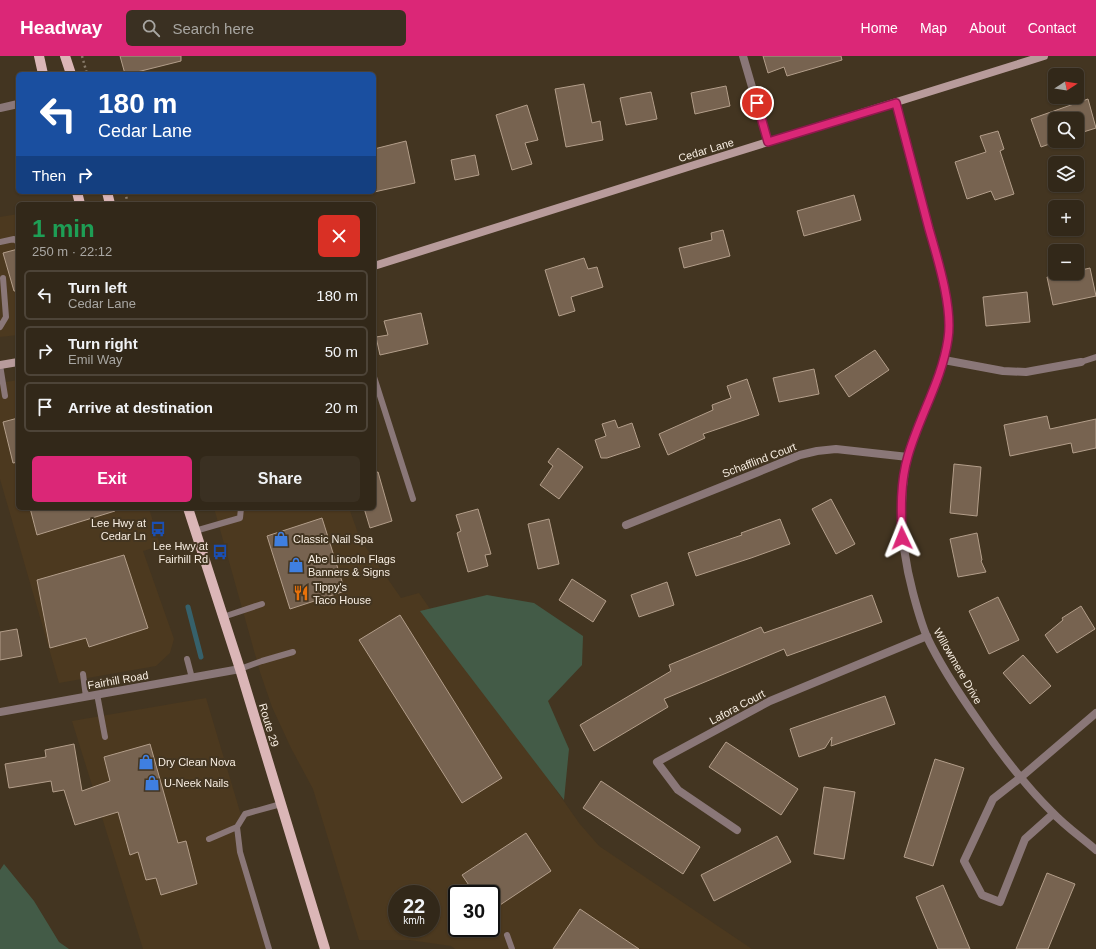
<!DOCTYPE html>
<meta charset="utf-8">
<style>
:root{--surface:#322819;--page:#3a3022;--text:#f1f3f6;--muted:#a8a6a2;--line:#4d4438;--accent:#db2777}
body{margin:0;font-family:Helvetica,sans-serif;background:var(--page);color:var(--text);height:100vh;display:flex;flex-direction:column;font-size:15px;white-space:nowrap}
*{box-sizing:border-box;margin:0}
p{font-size:13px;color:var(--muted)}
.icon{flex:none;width:22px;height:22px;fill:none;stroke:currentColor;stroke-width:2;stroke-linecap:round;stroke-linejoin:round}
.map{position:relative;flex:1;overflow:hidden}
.side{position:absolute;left:16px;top:146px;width:360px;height:308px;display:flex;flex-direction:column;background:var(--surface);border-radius:6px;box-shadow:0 1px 3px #0004,0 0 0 1px var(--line)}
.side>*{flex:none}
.guide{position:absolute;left:16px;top:16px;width:360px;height:122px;border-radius:6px;box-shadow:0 1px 3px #0004,0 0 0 1px var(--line);background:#1a4fa0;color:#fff;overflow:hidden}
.needle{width:26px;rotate:78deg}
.tools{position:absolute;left:1048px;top:12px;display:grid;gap:8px}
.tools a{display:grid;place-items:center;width:36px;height:36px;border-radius:6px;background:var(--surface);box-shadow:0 1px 3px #0004,0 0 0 1px var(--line);font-size:20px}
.speed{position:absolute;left:388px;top:829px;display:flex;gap:8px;font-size:20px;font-weight:700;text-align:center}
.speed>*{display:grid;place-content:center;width:52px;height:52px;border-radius:50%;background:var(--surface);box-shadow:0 1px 3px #0004,0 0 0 1px var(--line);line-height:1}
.speed small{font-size:10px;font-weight:400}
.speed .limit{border:2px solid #111;border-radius:6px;background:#fff;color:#111}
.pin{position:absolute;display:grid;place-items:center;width:34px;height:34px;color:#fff;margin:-17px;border:2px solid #fff;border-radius:50%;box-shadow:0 1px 4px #0007}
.me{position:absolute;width:44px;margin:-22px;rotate:358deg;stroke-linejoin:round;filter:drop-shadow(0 0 3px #0008)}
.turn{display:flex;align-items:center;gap:14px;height:84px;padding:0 16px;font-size:18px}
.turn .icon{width:52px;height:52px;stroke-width:2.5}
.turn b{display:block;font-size:28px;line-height:34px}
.then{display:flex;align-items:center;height:38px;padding:0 16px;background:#0003;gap:8px;font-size:15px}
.round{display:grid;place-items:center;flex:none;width:42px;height:42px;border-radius:6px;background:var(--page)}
.overview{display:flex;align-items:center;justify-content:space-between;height:68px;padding:0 16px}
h1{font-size:24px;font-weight:700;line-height:30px;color:#1e9e55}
.primary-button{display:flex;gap:8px;margin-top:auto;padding:8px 16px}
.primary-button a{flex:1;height:46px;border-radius:6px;background:var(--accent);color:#fff;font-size:16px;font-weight:700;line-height:46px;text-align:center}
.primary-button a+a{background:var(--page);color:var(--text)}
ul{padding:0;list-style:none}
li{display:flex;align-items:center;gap:12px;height:50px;margin:0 8px 6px;padding:0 8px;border:2px solid var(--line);border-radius:6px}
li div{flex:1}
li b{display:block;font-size:15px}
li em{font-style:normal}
header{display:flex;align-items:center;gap:24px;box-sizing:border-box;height:56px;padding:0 20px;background:var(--accent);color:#fff}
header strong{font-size:19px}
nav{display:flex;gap:22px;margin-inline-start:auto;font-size:14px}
.search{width:280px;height:36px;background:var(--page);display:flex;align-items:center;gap:10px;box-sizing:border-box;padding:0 14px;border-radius:6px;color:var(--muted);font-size:15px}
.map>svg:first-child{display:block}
</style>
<header>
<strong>Headway</strong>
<div class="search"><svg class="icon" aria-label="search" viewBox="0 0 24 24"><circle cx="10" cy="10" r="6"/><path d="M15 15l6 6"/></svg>Search here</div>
<nav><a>Home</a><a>Map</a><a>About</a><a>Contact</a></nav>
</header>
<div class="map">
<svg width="1096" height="893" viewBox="0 0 1096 893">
<rect width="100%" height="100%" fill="#433521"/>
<!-- built -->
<path fill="#4c391f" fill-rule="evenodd" d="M18,158V279L0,281V161Z
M18,324V452H149L160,490L143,495L174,583L170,597L156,610L59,627L0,423V327Z
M214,452H349L360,483L401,542L419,537L579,767L599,790L752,893H455L451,890L409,884H359L313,733L291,692L272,651L260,616ZM397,838H431V872H397ZM457,838H491V872H457Z
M206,642L243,766L232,770L270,893H143L72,665Z"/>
<!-- green -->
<path fill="#435b47" d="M487,539L534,547L583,580L582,609L548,645L569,693L564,744L420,555Z
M4,808L34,845L59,886L69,893H0V814Z"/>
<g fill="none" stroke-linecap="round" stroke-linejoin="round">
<!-- stream -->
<path stroke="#36616b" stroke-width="5" d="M188,551L201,601"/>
</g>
<!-- building -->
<path fill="#776350" stroke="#b39e8a" d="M120,0H181V5L129,18H125Z
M763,0H841L842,4L787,20L784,11L768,17Z
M584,28L592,67L600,65L603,84L566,91L555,33Z
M726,30L730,50L695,58L691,37Z
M651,36L657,63L626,69L620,42Z
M1088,43L1096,72L1077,78V63H1055V85H1058L1041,91L1031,63Z
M527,49L538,84L525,87L532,108L512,114L496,59Z
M998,75L1004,93L1000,95L1014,138L995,144L991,135L967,143L955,106L986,96L980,80Z
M406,85L415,127L374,136V93Z
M475,99L479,119L455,124L451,104Z
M854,139L861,164L804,180L797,155Z
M723,174L730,200L684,212L679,192L712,184L711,177Z
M18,193V235H14L3,197Z
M584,202L588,213L597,211L603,231L571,241L575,255L559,260L545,214Z
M1090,212L1096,240L1053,249L1047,221L1066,217H1077V215Z
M1027,236L1030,266L986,270L983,241Z
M421,257L428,288L380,299L376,281L388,279L384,265Z
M875,294L889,314L849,341L835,320Z
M814,313L819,338L779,346L773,322Z
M747,323L759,359L703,378L705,382L668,399L659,378L713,354L712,349L731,342L727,330Z
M1047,360L1050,373L1096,363V392L1073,397L1071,387L1010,400L1004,369Z
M18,362V406L13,407L3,366Z
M615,364L618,372L632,367L640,391L607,402H601L595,384L606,380L602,368Z
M558,392L583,411L559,443L540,429L553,410L548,406Z
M954,408L981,411L977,460L950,457Z
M378,416L392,465L370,472L364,452H374V417Z
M831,443L855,488L836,498L812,453Z
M30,452H114L115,455L37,479Z
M478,453L491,498L485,499L488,510L468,516L457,477L461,475L456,459Z
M322,462L345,535L290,553L267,480Z
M549,463L559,508L538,513L528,468Z
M780,463L790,488L751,502L696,520L688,497L742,479L741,477Z
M977,477L982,504L981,505L986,516L958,521L950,483Z
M124,499L148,572L89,591L86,582L50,592L37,524Z
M572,523L606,545L593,566L559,544Z
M667,526L674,549L639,561L631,539Z
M872,539L882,566L787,600L784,593L664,643L668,651L594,695L580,669L671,615L669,609L761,571L764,577Z
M998,541L1019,584L989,598L969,555Z
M1081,550L1095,573L1057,597L1045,579L1063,564L1062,562Z
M400,559L502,722L462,747L359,584Z
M17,573L22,600L0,604V576Z
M1023,599L1051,630L1030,648L1003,617Z
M885,640L895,668L831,690L832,681L825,692L799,701L790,673Z
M726,686L798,733L781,759L709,711Z
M74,688L82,735L110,725L104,701L150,688L178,787L186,785L197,828L161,839L156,822L146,824L138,796L130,799L118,756L75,769L64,734L53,736L51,725L9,732L5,708L46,701L45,694Z
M935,703L964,712L933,810L904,801Z
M601,725L700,791L683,818L583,752Z
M824,731L855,736L844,803L814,798Z
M526,777L551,815L491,855V838H475L462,819Z
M777,780L791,806L714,845L701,819Z
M1047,817L1075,828L1048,893H1016Z
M943,829L970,893H938L916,841Z
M580,853L639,893H553Z"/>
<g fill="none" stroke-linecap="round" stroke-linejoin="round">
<!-- path -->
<path stroke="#887b6a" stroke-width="2.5" stroke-dasharray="2 3" stroke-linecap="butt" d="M82,0L87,18
M125,136L128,148"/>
<!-- service -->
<path stroke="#8a7778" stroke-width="6" d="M0,186L14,183L18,186
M0,271L6,261L3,222
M1081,306L1096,301
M0,309L5,340
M374,321L413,443
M195,475L240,462L241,452
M223,561L262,548
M187,603L192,622
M240,613L262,605L293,596
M83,618L86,641
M97,638L105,681
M209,783L237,771
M507,879L512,893
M269,893L240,796L237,771L245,758L281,748"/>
<!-- minor -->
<path stroke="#8a7778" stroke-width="8" d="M743,0L768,86
M896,47C907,91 919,135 931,179C938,206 949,240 949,268C949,320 913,364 905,414C898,457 902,496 913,537C917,552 921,567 927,581C941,611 960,639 979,666C1001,698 1024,728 1052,756C1065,770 1081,781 1096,794
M0,52L18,48
M944,304L1003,315L1026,316L1081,306
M626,469L756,417L800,399L817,395L836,393L908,401
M0,656L240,613
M1053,758L1025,783L1000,846L982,839L964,805L993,743L1020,722L1096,657
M737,774L678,734L657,706L770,645L927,580"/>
<!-- secondary -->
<path stroke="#b89b9b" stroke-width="8" d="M374,210L691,110L1044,0
M0,309L18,306"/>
<!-- primary -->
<path stroke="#dbb6b7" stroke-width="10" d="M39,0L43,18
M65,0L71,18
M77,136L80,148
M107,136L110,148
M188,452L240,613L325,893"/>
</g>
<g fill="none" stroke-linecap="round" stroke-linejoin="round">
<defs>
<path id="route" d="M757,47L768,86L896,47C907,89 918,131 929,173C938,204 953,252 948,283C942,324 919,361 908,400C900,427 901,455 902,482"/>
</defs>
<!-- route casing -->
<use href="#route" stroke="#8e194d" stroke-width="10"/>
<!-- route -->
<use href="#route" stroke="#db2777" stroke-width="7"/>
</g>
<!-- icons -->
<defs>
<symbol id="bus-bare" viewBox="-9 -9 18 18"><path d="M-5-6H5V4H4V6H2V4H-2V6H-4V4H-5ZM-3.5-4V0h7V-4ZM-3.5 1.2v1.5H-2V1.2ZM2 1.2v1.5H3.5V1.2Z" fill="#1a4fb4" stroke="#433521" stroke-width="2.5" paint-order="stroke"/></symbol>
<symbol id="shop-bare" viewBox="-9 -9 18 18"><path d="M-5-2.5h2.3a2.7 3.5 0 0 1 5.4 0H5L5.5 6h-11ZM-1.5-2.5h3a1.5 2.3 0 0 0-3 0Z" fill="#3f7fe0" stroke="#433521" stroke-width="2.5" paint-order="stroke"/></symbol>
<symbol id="restaurant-bare" viewBox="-9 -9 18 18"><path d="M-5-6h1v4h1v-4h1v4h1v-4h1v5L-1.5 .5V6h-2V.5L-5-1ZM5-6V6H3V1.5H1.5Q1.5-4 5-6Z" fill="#e8710a" stroke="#433521" stroke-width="2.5" paint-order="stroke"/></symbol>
</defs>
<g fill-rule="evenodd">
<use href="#bus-bare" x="147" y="462" width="22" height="22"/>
<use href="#shop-bare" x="270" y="472" width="22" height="22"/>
<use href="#bus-bare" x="209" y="485" width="22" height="22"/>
<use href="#shop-bare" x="285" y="498" width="22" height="22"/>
<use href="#restaurant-bare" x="290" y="526" width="22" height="22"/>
<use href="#shop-bare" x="135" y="695" width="22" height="22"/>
<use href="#shop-bare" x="141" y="716" width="22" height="22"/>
</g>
<g text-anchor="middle" stroke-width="4" stroke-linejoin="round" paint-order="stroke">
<!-- street labels -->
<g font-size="11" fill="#f8eee2" stroke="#433521">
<text transform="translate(706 94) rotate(-17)" y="4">Cedar Lane</text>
<text transform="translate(759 404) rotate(-21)" y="4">Schafflind Court</text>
<text transform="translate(958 610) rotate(60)" y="4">Willowmere Drive</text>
<text transform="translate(118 624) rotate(-10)" y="4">Fairhill Road</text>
<text transform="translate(737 651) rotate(-28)" y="4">Lafora Court</text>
<text transform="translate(269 669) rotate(73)" y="4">Route 29</text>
</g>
<!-- poi labels -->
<g font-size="11" fill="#f8eee2" stroke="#433521" text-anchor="start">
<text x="146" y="471" text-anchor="end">Lee Hwy at<tspan x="146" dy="13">Cedar Ln</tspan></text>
<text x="293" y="487">Classic Nail Spa</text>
<text x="208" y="494" text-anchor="end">Lee Hwy at<tspan x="208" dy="13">Fairhill Rd</tspan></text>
<text x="308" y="507">Abe Lincoln Flags<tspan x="308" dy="13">Banners &amp; Signs</tspan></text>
<text x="313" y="535">Tippy's<tspan x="313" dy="13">Taco House</tspan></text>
<text x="158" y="710">Dry Clean Nova</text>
<text x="164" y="731">U-Neek Nails</text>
</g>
</g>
</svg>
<div class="tools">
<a><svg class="needle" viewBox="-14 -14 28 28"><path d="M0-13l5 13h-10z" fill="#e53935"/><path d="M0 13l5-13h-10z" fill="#a8a6a2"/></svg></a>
<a><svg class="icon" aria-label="search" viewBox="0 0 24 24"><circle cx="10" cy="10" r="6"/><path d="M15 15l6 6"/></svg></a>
<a><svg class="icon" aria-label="layers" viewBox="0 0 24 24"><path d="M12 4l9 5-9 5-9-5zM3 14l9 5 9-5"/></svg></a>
<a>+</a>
<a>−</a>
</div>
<div class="speed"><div>22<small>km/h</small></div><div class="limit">30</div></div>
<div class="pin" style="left:757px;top:47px;background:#d93025"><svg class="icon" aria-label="arrive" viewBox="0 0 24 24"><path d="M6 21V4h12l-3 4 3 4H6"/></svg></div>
<svg class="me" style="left:902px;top:482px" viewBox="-20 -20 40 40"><path d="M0-17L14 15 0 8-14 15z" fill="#db2777" stroke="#fff" stroke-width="4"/></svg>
<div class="guide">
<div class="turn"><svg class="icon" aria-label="left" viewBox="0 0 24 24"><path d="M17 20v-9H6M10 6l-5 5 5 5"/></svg><div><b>180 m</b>Cedar Lane</div></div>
<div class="then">Then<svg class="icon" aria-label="right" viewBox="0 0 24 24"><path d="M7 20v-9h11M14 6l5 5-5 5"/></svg></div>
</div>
<section class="side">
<div class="overview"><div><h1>1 min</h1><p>250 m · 22:12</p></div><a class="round" style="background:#d93025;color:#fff"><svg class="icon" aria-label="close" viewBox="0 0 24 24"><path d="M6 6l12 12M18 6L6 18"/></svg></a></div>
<ul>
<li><svg class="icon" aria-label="left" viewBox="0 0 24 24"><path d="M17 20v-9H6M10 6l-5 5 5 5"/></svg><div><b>Turn left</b><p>Cedar Lane</p></div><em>180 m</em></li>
<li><svg class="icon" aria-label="right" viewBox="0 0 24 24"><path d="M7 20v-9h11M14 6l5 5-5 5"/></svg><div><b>Turn right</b><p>Emil Way</p></div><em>50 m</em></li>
<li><svg class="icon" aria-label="arrive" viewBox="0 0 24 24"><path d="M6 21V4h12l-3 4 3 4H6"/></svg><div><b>Arrive at destination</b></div><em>20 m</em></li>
</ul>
<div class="primary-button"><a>Exit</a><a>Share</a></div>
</section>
</div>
